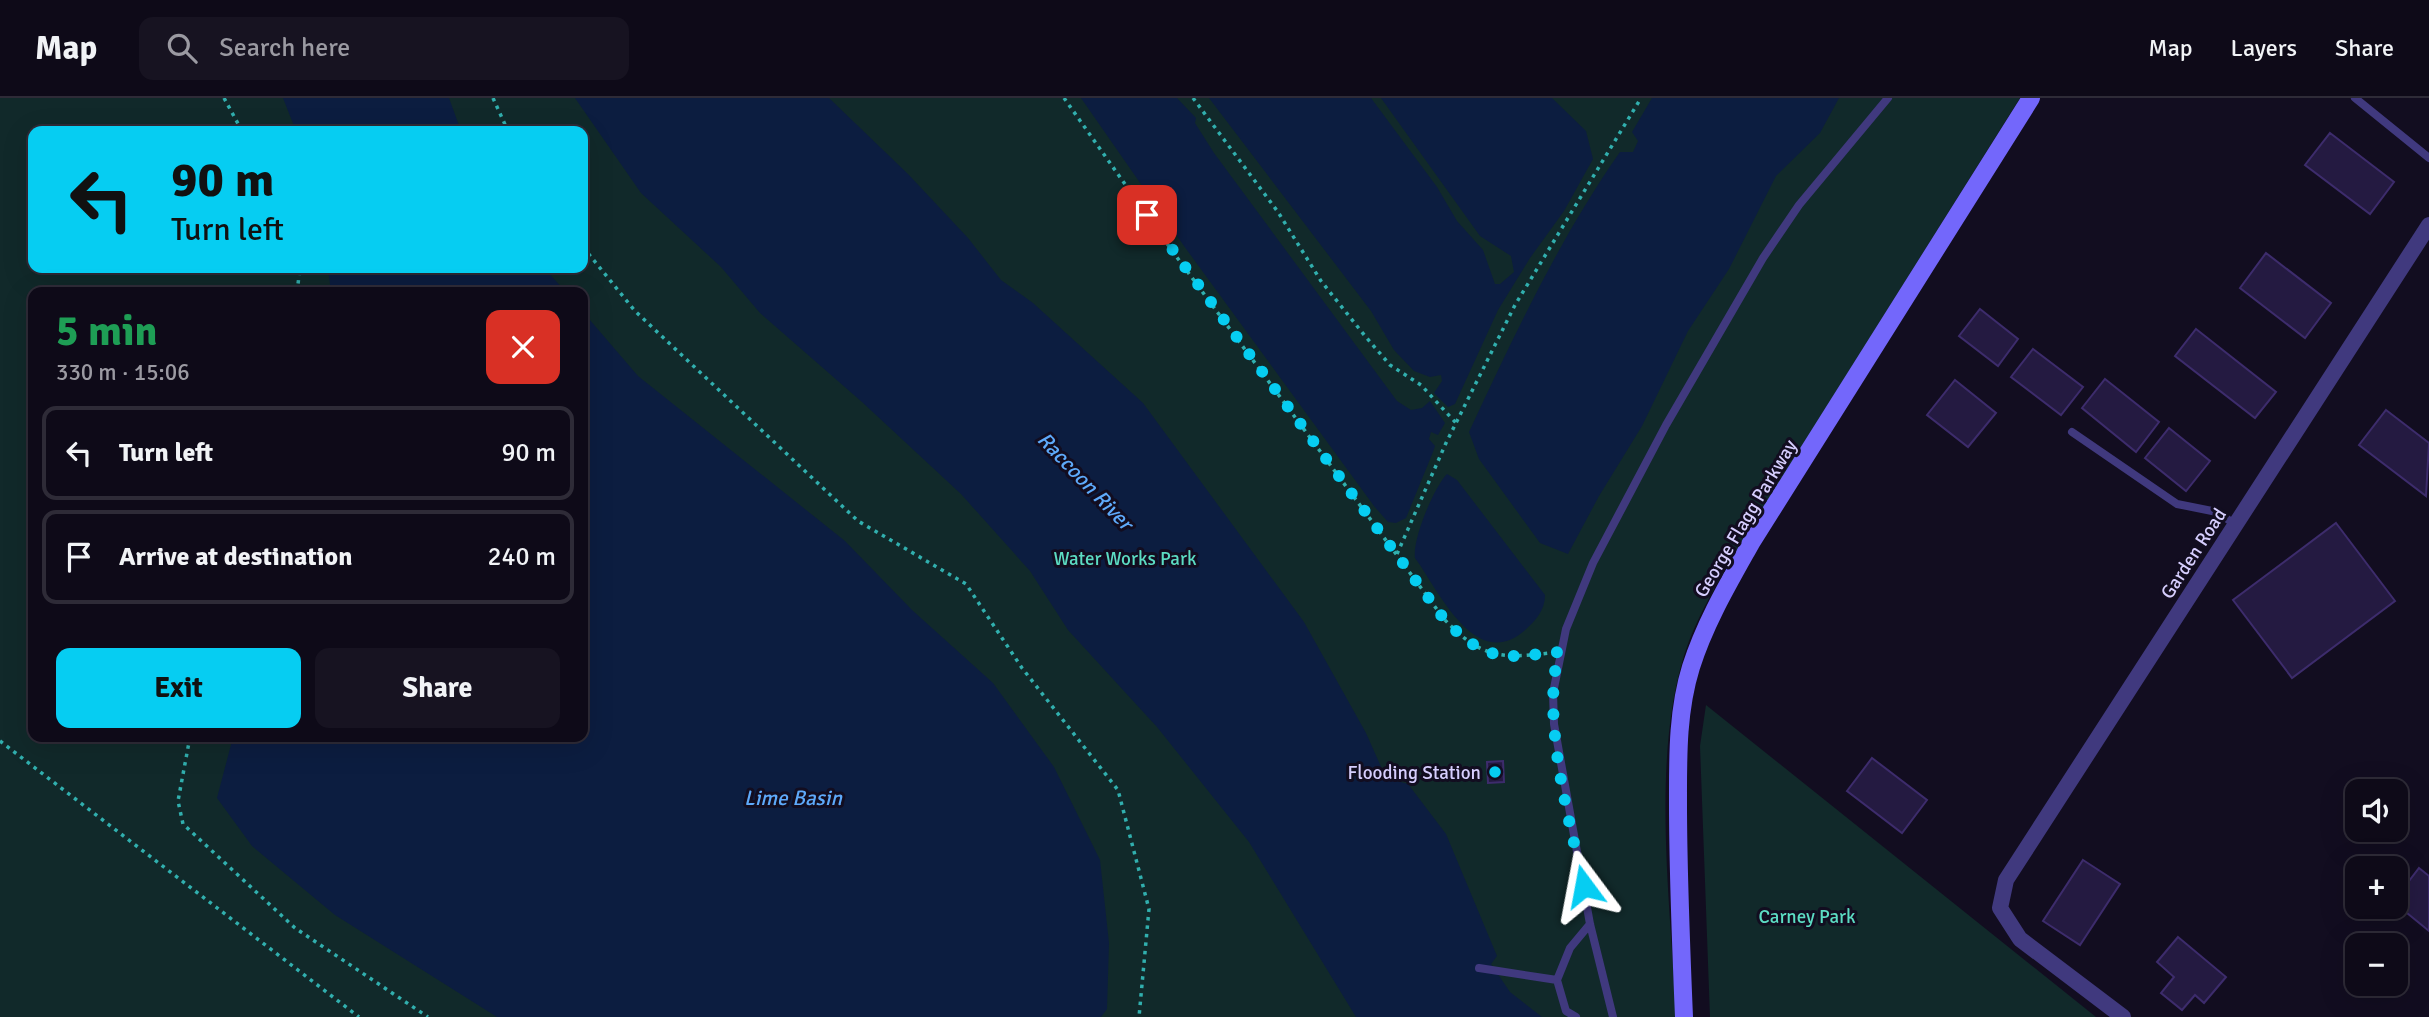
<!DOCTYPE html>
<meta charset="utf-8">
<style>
:root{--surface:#0e0a18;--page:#171321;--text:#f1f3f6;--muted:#9b9aa2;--line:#2e2b37;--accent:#06cdf2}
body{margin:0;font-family:Signika,sans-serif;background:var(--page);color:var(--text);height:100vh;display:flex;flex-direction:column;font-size:26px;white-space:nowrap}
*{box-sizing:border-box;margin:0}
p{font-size:23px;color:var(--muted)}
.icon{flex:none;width:38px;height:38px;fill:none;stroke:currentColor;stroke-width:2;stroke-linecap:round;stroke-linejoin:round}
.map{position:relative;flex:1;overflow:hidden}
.sheet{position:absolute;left:28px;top:189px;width:560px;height:455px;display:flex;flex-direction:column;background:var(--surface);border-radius:14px;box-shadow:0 7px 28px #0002,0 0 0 2px var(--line)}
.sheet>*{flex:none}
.hud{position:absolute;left:28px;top:28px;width:560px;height:147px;border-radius:14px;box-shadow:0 7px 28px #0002,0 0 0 2px var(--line);background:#06cdf2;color:#111;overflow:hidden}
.tools{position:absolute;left:2345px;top:681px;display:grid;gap:14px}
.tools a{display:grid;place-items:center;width:63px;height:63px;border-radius:14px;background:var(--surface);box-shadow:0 7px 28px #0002,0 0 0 2px var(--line);font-size:35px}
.pin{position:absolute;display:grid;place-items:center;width:60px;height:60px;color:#fff;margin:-30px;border-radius:14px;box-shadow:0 4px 10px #0006}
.me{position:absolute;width:77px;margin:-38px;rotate:347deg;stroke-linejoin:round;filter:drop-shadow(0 0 5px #0008)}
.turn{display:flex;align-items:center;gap:24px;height:147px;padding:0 28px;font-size:32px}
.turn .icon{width:91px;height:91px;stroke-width:2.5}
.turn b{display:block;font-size:49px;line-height:60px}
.round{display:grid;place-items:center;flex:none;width:74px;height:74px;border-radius:14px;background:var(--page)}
.headline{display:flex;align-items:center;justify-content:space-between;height:119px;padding:0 28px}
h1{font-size:42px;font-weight:700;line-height:52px;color:#1e9e55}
.button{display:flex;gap:14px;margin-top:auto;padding:14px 28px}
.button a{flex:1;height:80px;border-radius:14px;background:var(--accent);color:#111;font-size:28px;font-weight:700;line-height:80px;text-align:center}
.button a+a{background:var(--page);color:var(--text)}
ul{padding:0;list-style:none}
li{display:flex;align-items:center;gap:21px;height:94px;margin:0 14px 10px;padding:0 14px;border:4px solid var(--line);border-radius:14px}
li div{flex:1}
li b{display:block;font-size:26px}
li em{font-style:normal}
header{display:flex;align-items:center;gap:42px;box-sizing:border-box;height:98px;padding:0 35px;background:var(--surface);border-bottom:2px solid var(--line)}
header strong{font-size:33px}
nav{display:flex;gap:38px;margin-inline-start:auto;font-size:24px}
.search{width:490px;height:63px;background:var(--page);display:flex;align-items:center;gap:18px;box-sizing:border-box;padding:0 24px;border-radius:14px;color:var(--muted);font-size:26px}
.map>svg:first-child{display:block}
</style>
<header>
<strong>Map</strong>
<div class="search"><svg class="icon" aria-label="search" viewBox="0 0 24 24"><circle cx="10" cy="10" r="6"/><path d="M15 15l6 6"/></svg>Search here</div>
<nav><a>Map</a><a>Layers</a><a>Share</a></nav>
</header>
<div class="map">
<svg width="2429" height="919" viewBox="0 0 2429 919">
<rect width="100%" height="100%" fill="#120d20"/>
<!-- green -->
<path fill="#11292a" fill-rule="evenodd" d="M0,0H2020L1733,458C1717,485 1701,513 1689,543C1649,651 1671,804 1676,919H0ZM33,33H583V170H33ZM33,194H583V639H33Z
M1706,607L2096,919H1710L1700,648Z"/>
<!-- water -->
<path fill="#0c1d40" d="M283,0H449L461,33H296Z
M575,0H829L908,76L968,140L1001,182L1033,205L1143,305L1304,524L1366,635L1386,680L1408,686L1446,736L1497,858L1491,866L1510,894L1542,919H1356L1249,744L1157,629L1068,532L1030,473L961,396L862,304L760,215L721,169L641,95Z
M1081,0H1177L1196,20L1195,25L1214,55L1397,303L1411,312L1422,310L1430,303L1445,325L1438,337L1431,334L1429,341L1435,348L1433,354L1406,420L1396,425L1388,424L1374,408L1184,148Z
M1209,0H1371L1437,89L1457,123L1483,152L1495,186H1500L1514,174L1511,158L1480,138L1381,0H1552L1586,33L1593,61L1564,113L1530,160L1498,212L1455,306L1448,309L1434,295L1442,283L1441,277L1430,279L1414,273L1394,252L1371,213Z
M1652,0H1839L1820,35L1776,78L1729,171L1688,233L1642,328L1599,398L1568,456L1540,445L1479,361L1469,334C1514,238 1559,141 1620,54H1633L1638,43L1632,34Z
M328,170H544L566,194H331Z
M583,214L638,278L845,443L912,512L993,585L1054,669L1100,762L1109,845L1107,911L1101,919H497L335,817L252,748L217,700L233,639H583Z
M1447,376L1457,382L1545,497C1545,513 1535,523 1524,533C1475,575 1438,491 1415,460C1412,442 1434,389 1447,376Z"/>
<!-- building -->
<path fill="#241a41" stroke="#3d2c6c" stroke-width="2" d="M2330,35L2394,84L2370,116L2305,67Z
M2266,155L2331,205L2305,240L2240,190Z
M1980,211L2018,241L1998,268L1959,238Z
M2196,231L2276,294L2255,320L2175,258Z
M2033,251L2083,289L2061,317L2011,279Z
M2105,281L2159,324L2136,354L2082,310Z
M1955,282L1996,315L1968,349L1927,317Z
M2386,312L2429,345L2426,398L2359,347Z
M2169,330L2210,363L2186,393L2145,360Z
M2336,425L2395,503L2292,580L2233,502Z
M1872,660L1927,702L1902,735L1847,693Z
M1503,663L1504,684L1488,685L1487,664Z
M2083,762L2120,786L2080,847L2043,823Z
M2419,770L2429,778V833L2396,806V800Z
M2178,839L2226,879L2204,905L2195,897L2182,912L2161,895L2174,879L2157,864Z"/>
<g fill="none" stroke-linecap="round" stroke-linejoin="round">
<!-- path -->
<path stroke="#31afae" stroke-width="3.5" stroke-dasharray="3.5 5" stroke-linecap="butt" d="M224,0L242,33
M493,0L508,33
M1064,0L1173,154L1444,521C1481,560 1500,561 1550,555
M1193,0L1278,114L1321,183L1365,238L1390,267L1421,287L1456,325
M583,149L635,213L858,423L966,486L1022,570L1118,692L1149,811L1139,919
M297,194L300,170
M1397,456L1446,345L1515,207L1641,0
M190,639L178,703L183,726L295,830L428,919
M0,643L359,919"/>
<!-- lane -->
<path stroke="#40397e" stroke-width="8" d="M2355,0L2429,60
M2072,334L2177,406L2217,414L2236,427
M1479,870L1557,882
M1576,919L1566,913L1557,882L1570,850L1590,826
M1613,919L1590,826L1554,626L1553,595L1566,531L1593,465L1666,327L1763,160L1799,107L1888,0"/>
<!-- street -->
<path stroke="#40397e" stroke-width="16" d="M2123,919L2020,841L2000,810L2006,782L2429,127"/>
<!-- secondary -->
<path stroke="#7367fb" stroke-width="18" d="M1684,919C1681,848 1678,777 1678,706C1678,661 1677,614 1691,569C1705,525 1728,486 1751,445L2031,0"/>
</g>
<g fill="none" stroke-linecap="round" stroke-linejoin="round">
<!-- route -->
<path stroke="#06cdf2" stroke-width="12" stroke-dasharray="0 21.6" d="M1147,117L1444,521C1486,565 1503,560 1559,554C1541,619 1569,722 1584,788"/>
</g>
<!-- markers -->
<circle fill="#06cdf2" stroke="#120d20" stroke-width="2.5" cx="1495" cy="674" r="7"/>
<g text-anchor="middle" stroke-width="6" stroke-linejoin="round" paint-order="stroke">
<!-- street labels -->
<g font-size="19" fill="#d6cefe" stroke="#120d20">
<text transform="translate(1745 420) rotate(-59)" y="7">George Flagg Parkway</text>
<text transform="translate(2193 455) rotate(-57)" y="7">Garden Road</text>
</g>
<!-- park labels -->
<g font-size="19" fill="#5cdcc3" stroke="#120d20">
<text x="1125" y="467">Water Works Park</text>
<text x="1807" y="825">Carney Park</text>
</g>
<!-- poi labels -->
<g font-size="19" fill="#d6cefe" stroke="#120d20" text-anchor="end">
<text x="1481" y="681">Flooding Station</text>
</g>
<!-- water labels -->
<g font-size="21" font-style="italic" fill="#5eaafb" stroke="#120d20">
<text transform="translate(1085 383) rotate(46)" y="7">Raccoon River</text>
<text x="793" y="707">Lime Basin</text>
</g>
</g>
</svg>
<div class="tools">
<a><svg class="icon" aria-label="sound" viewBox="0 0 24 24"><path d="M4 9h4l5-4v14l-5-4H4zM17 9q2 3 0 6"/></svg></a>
<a>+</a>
<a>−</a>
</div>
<div class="pin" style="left:1147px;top:117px;background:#d93025"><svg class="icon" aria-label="arrive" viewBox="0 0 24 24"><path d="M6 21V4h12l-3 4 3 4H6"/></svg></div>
<svg class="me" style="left:1584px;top:788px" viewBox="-20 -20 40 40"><path d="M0-17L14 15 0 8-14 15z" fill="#06cdf2" stroke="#fff" stroke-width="4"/></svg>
<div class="hud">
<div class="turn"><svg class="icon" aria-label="left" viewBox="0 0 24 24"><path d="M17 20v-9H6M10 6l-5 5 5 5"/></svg><div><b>90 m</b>Turn left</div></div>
</div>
<section class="sheet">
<div class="headline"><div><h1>5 min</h1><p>330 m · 15:06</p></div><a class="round" style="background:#d93025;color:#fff"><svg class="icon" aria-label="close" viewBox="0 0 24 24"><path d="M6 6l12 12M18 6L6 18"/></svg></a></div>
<ul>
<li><svg class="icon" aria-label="left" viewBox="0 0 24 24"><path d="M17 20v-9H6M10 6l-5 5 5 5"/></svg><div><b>Turn left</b></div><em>90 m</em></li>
<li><svg class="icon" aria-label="arrive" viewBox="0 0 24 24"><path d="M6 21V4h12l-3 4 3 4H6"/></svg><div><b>Arrive at destination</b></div><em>240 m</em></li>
</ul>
<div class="button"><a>Exit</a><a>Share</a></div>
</section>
</div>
